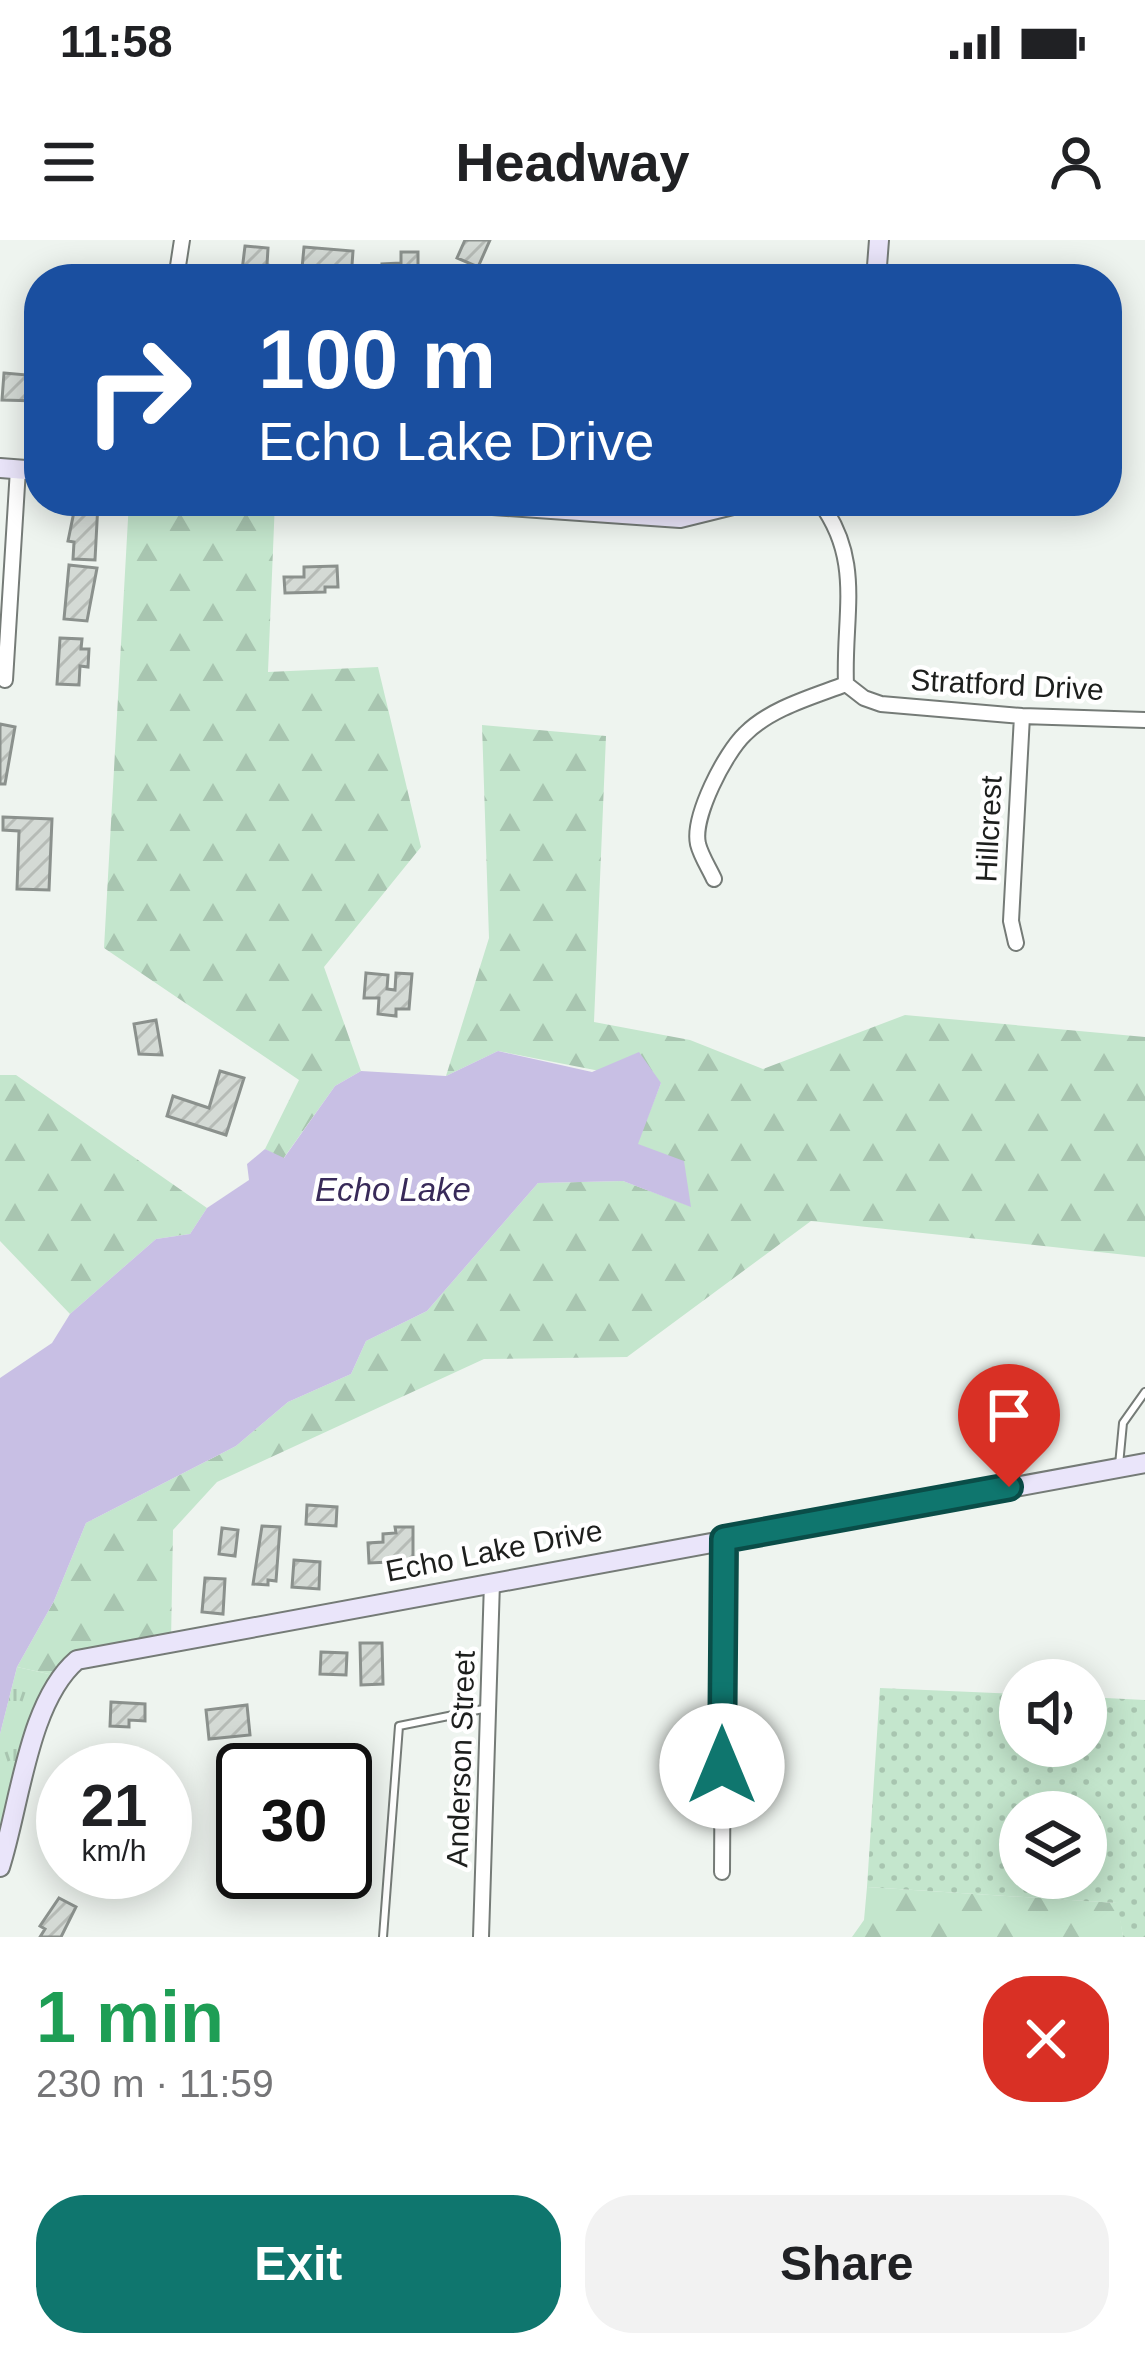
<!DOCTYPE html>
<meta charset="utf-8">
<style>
:root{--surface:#fff;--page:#f2f2f2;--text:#202124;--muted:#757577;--accent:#0f766e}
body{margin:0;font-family:Helvetica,sans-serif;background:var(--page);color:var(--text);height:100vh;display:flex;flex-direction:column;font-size:45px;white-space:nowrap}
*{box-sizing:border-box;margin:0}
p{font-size:39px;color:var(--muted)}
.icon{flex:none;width:66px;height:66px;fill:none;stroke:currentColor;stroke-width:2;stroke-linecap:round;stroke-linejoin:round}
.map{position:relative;height:1697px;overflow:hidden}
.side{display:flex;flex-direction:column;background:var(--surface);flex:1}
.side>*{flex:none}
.guide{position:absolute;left:24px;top:24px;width:1098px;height:252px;border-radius:48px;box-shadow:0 6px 30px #0003;background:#1a4fa0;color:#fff;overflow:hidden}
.buttons{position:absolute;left:999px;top:1419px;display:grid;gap:24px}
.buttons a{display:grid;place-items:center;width:108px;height:108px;border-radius:50%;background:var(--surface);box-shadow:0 6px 30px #0003;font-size:60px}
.speed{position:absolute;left:36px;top:1503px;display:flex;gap:24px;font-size:60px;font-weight:700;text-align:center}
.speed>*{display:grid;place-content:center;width:156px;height:156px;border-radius:50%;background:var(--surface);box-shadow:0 6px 30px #0003;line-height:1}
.speed small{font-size:30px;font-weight:400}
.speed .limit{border:6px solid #111;border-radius:18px;background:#fff;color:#111}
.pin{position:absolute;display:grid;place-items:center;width:102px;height:102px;color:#fff;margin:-123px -51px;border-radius:50% 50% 50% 0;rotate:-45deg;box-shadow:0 0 12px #0007}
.pin .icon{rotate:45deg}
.me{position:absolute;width:132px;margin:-66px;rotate:0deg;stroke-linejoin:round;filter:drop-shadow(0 0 9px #0008)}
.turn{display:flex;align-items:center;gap:42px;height:252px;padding:0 36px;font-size:54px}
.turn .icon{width:156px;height:156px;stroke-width:2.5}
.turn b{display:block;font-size:84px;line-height:102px}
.round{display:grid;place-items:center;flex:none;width:126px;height:126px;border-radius:48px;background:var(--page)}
.head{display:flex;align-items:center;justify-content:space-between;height:204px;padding:0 36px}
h1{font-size:72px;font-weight:700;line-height:90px;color:#1e9e55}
.cta{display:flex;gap:24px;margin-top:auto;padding:24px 36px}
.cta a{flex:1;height:138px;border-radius:48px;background:var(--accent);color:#fff;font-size:48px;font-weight:700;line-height:138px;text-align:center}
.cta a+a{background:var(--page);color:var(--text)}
.status{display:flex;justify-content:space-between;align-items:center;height:84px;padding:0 60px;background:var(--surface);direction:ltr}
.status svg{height:33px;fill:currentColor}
header{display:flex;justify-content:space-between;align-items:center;height:156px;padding:0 36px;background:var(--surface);font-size:54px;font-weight:700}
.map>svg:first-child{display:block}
</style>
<div class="status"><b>11:58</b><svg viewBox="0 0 49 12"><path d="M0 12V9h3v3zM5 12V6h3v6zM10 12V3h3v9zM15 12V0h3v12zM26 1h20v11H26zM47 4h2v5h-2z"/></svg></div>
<header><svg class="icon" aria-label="menu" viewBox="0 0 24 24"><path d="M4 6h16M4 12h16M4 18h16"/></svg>Headway<svg class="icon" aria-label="person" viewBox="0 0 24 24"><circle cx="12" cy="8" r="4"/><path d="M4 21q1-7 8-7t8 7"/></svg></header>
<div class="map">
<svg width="1145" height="1697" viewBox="0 0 1145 1697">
<defs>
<pattern id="grass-tufts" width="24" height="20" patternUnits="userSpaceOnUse" patternTransform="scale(3)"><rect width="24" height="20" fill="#c4e6cd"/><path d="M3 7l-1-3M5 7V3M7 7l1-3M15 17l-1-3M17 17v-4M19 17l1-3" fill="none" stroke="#a8c5b0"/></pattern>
<pattern id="forest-firs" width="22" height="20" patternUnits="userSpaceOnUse" patternTransform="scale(3)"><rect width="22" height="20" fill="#c4e6cd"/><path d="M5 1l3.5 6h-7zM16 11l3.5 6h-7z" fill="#a8c5b0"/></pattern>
<pattern id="park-dots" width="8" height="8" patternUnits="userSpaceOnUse" patternTransform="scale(3)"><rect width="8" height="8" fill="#c4e6cd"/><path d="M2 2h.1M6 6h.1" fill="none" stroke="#a8c5b0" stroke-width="1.8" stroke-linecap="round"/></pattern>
<pattern id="building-hatch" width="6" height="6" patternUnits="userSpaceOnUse" patternTransform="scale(3)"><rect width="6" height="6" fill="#d4dad5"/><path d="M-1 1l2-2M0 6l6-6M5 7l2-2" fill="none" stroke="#b6bbb6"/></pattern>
</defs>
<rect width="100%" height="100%" fill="#eef4ef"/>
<!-- grass -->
<path fill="url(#grass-tufts)" d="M17,1427L58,1436L0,1627V1494Z"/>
<!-- forest -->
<path fill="url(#forest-firs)" d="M129,261H275L268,432L378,427L421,607L324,727L361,831L335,846L283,919L265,909L299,840L104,708Z
M482,485L606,496L594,782L690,800L763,829L905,775L1145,797V1017L811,981L627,1117L484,1119L217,1242L173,1290L171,1402L77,1419L58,1436L17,1427L54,1361L86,1283L236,1206L288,1162L351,1134L366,1101L427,1071L538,943L623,941L690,966L637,904L661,843L498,811L446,836L489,698Z
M0,835H16L207,968L190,994L156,999L70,1074L0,1001Z
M867,1647L1118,1663L1123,1697H852L864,1680Z"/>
<!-- park -->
<path fill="url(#park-dots)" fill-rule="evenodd" d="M880,1448L1020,1454V1506H1086V1457L1145,1460V1697H1123L1117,1663L867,1647ZM1020,1572H1086V1638H1020Z"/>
<!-- water -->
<path fill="#c8bfe4" d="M498,811L592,832L639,812L661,843L638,904L684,921L691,967L623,941L538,943L427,1071L366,1101L351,1134L288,1162L236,1206L86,1283L54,1361L17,1427L0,1494V1138L52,1103L70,1074L156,999L190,994L207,968L249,940L247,924L265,909L284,918L335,846L361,831L446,836Z"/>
<!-- building -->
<path fill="url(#building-hatch)" stroke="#8b918d" stroke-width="3" d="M465,0H490L478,27L457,18Z
M245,6L268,8L267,25L273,26L272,39H241Z
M304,7L353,11L351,39H301Z
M401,12H418V30H426V39H383L382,24L401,23Z
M4,133L39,136L38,161L2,160Z
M76,262L98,263L95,320L73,319L74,302L68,301Z
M69,325L97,328L87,381L64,379Z
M337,326L338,347H325V352L285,353L284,337H304V327Z
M60,398L82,399L81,409H89L88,427L80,426L79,445L57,444Z
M0,484L15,487L5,544H0Z
M3,577L52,579L49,650L17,649L19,591L3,590Z
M366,733L388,735L387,749L395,750L396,733L412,734L409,769H396V776L378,774L379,758H364Z
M156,780L162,815L139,814L134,784Z
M220,831L244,838L226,895L167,876L173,856L209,868Z
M307,1265L337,1267L336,1286L306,1284Z
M262,1286L280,1287L276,1341L268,1340V1345L253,1344Z
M395,1287H413V1321L369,1323L368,1303L383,1302V1294L396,1293Z
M222,1288L238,1290L235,1316L219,1314Z
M294,1320L320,1322L319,1349L292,1347Z
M205,1338L225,1339L223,1374L202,1372Z
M360,1403H382L383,1444L361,1445Z
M321,1412L347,1413L346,1435L320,1434Z
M111,1462L145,1464V1481L129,1480V1487L110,1486Z
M247,1465L250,1495L209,1499L206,1470Z
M59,1658L76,1667L61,1697H40L45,1689L40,1686Z"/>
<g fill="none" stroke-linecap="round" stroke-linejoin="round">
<defs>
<path id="lane" d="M1119,1225L1123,1183L1145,1152
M383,1697L399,1486L488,1468"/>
<path id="street" d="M176,39L182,0
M819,261C864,320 843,375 846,444L864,458L881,464L1022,476L1145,480
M5,440L18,229
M714,639C709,628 701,616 698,604C692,577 725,513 745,494C771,468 812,457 846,444
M1016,703L1011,681L1022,476
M722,1632L724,1299
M481,1697L492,1342"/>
<path id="secondary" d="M876,39L879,0
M0,228L39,231
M435,261L680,278L749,261
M0,1627C20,1565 28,1462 77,1420L1145,1223"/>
</defs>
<!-- lane casing -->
<use href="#lane" stroke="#757b77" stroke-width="10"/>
<!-- street casing -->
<use href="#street" stroke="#757b77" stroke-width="18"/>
<!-- secondary casing -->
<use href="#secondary" stroke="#757b77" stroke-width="22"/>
<!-- lane -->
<use href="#lane" stroke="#fff" stroke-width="6"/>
<!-- street -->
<use href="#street" stroke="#fff" stroke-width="14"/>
<!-- secondary -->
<use href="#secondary" stroke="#eae5fa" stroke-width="18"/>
</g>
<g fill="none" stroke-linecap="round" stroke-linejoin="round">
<defs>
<path id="route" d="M722,1526L724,1299L1009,1247"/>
</defs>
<!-- route casing -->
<use href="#route" stroke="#0a4d48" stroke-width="30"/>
<!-- route -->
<use href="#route" stroke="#0f766e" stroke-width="21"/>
</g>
<g text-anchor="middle" stroke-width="9" stroke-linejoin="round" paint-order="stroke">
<!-- street labels -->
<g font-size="30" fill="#1d1f1d" stroke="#fff">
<text transform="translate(1007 445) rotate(3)" y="10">Stratford Drive</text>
<text transform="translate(989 589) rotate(-87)" y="10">Hillcrest</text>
<text transform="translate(494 1311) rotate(-11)" y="10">Echo Lake Drive</text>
<text transform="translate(461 1519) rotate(-88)" y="10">Anderson Street</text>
</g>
<!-- water labels -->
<g font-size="33" font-style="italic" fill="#382a59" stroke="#fff">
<text x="393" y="961">Echo Lake</text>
</g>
</g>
</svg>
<div class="buttons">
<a><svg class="icon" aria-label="sound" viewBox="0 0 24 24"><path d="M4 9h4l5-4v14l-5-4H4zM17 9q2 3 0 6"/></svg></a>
<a><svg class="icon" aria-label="layers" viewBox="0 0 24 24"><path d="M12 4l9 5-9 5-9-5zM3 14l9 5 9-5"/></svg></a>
</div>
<div class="speed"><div>21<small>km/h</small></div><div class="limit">30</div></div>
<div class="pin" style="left:1009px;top:1247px;background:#d93025"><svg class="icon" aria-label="arrive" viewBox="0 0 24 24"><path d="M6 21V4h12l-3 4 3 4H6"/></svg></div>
<svg class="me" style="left:722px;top:1526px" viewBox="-20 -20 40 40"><circle r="19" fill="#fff"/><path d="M0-13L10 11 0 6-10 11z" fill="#0f766e"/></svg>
<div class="guide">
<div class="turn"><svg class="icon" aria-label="right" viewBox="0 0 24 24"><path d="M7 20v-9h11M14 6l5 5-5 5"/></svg><div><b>100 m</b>Echo Lake Drive</div></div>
</div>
</div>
<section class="side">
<div class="head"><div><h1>1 min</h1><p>230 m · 11:59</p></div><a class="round" style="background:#d93025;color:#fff"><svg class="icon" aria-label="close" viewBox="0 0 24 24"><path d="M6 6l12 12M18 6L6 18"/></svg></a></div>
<div class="cta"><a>Exit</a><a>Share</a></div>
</section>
